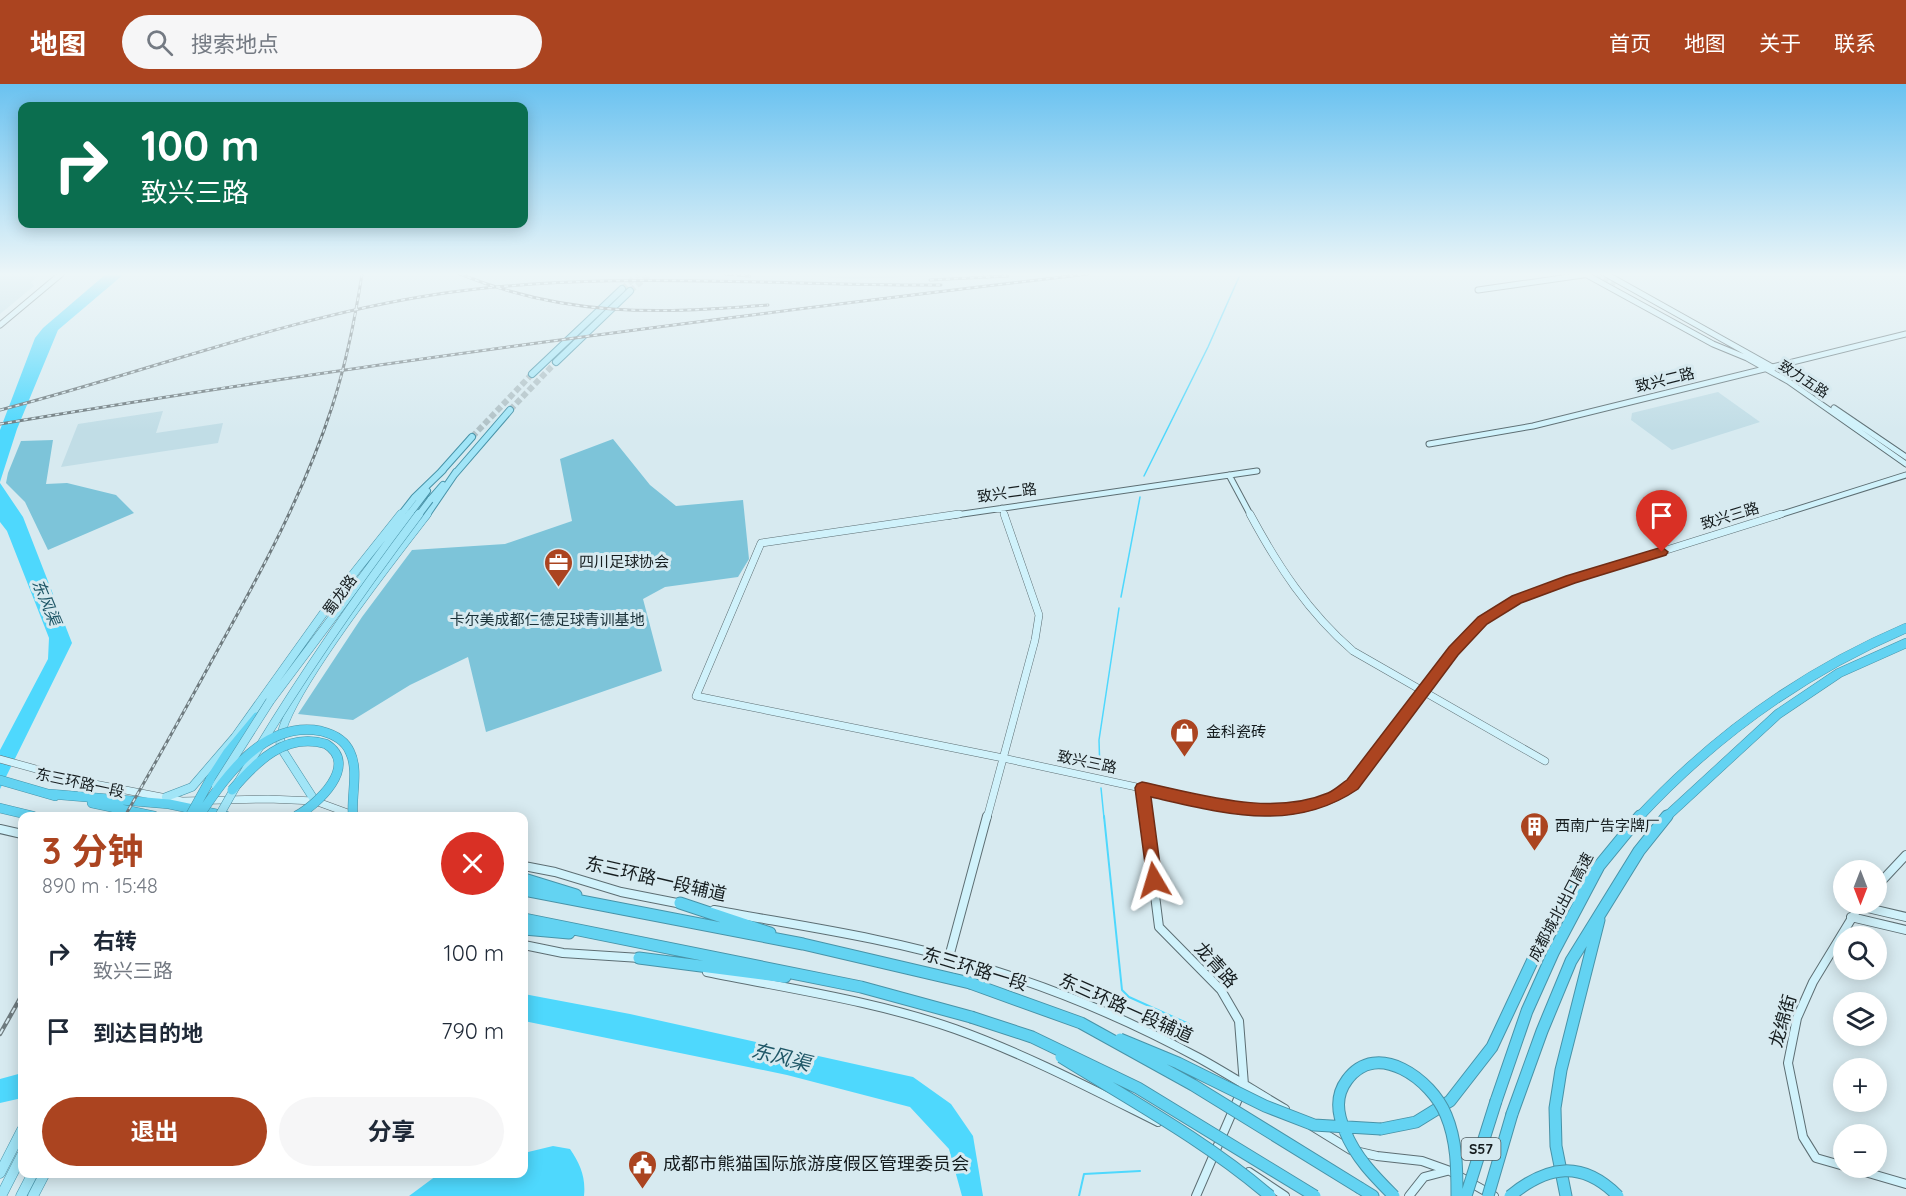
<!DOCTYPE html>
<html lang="zh">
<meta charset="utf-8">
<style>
:root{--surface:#fff;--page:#f6f6f7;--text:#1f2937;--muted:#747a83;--accent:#ab4420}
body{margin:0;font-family:Quicksand,"Noto Sans SC",sans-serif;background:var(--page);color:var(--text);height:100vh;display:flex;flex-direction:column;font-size:22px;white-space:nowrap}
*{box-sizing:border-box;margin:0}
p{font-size:20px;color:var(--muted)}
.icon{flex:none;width:33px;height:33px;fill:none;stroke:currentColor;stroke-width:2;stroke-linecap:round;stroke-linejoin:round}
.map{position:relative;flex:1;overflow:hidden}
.drawer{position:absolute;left:18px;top:728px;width:510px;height:366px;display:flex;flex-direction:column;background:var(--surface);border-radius:12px;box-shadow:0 3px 15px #0003}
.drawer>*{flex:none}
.guide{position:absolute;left:18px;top:18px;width:510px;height:126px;border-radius:12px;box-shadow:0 3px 15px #0003;background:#0b6e4f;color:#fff;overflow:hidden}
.needle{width:39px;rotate:180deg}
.controls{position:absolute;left:1833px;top:776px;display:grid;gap:12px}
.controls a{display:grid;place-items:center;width:54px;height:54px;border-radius:50%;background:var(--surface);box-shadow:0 3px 15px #0003;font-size:30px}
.pin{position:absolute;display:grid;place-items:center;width:51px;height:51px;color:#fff;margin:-62px -26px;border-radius:50% 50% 50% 0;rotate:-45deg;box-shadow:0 0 6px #0007}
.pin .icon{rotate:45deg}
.me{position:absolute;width:66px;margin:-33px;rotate:353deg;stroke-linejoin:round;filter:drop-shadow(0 0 4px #0008)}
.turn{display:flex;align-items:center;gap:21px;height:126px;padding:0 24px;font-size:27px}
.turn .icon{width:78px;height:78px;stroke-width:2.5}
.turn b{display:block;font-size:42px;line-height:51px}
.round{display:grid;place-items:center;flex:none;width:63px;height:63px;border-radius:32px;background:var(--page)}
.head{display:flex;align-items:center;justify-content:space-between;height:102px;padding:0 24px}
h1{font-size:36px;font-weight:700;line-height:45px;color:var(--accent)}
.action{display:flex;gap:12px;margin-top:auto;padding:12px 24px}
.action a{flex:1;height:69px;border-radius:36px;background:var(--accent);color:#fff;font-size:24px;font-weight:700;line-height:69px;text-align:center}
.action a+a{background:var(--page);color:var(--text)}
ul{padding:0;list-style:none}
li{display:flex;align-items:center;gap:18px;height:78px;padding:0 24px}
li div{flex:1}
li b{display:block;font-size:22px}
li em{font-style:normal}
header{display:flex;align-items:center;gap:36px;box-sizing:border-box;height:84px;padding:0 30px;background:var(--accent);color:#fff}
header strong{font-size:28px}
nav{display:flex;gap:33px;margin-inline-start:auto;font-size:21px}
.search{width:420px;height:54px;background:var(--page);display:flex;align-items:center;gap:15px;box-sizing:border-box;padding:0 21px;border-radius:33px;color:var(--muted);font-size:22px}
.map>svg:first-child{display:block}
</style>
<header>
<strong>地图</strong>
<div class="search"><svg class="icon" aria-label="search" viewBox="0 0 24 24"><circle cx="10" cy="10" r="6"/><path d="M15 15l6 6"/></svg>搜索地点</div>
<nav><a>首页</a><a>地图</a><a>关于</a><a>联系</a></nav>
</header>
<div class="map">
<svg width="1906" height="1112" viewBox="0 0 1906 1112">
<rect width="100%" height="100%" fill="#d7eaf0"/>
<!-- built -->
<path fill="#c1dde6" d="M0,190H40L31,198L34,202L0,230Z
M778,190H1002L851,195Z
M1718,308L1760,338L1672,366L1631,336L1632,329Z
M163,327L156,349L223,339L218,359L61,383L78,340Z"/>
<!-- green -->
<path fill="#7dc4d9" d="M613,355L650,401L676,422L743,416L749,475L738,493L665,503L643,515L662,587L486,648L468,573L410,601L353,636L298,630L362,533L412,466L505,460L572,437L560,375Z
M53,356L46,400L67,399L116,411L134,429L48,466L25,418L6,399L8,389L21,357Z"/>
<!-- water -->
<path fill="#4ed8fd" d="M106,190H124L58,246L17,345L0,398V346L35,254L43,244Z
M0,399L23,433L72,559L0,705V666L48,575L49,554L7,447L0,438Z
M524,910L630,930L913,993L951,1020L973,1052L983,1112H962L949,1065L910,1023L787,991L524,937Z
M22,989V1014L0,1019V995Z
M553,1062L570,1065C580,1080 586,1093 584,1112H409L440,1089H524V1069Z"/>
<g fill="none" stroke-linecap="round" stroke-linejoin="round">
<!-- stream-far1 -->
<path stroke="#4ed8fd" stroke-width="1.5" d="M1144,392L1208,263L1239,193
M1121,513L1140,413
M1100,688L1099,656L1119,524
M1101,704L1104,734"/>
<!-- stream -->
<path stroke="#4ed8fd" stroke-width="2" d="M1104,732L1122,906L1129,913L1189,940
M1079,1112L1084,1090L1140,1087"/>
<!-- secondary-tunnel -->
<path stroke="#b0c1c6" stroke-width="5" stroke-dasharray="5 3" stroke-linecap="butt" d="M1597,190L1618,201"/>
<!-- primary-tunnel -->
<path stroke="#b0c1c6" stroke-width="6" stroke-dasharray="6 3" stroke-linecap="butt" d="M622,205L639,190
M630,207L649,191
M510,326L556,278
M472,353L532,290"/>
<defs>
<path id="secondary-far2" d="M1606,190L1774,284
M1587,191L1713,260L1747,274L1788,297L1906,380
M1478,206L1590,190
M0,241L61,190
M1834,324L1906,373
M1429,360L1533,342L1906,250
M1229,391L1251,432
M1002,424L1005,432
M949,432L1257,387
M1776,432L1906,391"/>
<path id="secondary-far1" d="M959,430L761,459L696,612L1003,674L1224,722C1272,729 1311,728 1353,700L1454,567L1482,536L1517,516L1571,496L1781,430
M1250,430C1278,482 1308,528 1353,567L1545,677
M0,675L79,697L182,717L268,715L315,717L356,732
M1142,704L1146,734
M987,734L1035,556L1039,531L1004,430"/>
<path id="secondary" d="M1145,732L1159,843L1221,906L1239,937L1244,1001L1196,1112
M0,745L22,750
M524,782L555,788L621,808L682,820
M1876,803L1906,771
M1859,822L1906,833
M714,826C800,842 888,854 972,880C1051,903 1127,935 1199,974C1228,990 1256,1008 1285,1025
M1851,833L1906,846
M524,861L563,869L640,874
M949,873L987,732
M707,888C790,905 875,917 955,945C1025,970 1092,1005 1158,1038
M1312,1042L1351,1066L1377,1072L1422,1077L1450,1087L1494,1112
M1844,1082L1816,1074L1803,1053L1788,979L1797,934L1813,898L1861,819
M1848,1083L1906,1100
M1249,1088L1285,1112
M1409,1112L1424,1093L1447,1087"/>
<path id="primary-far2" d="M556,278L630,207
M532,290L622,205
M439,390L472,353
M454,391L510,326
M430,416L443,401
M400,432L414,414L443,386
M408,432L427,407
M426,432L456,388"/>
<path id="primary-far1" d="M270,617L410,430
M166,713L192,703L235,653L335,513L401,430
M315,717L281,664C268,630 401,464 427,430"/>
<path id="primary" d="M0,1089L22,1046
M1,1112L22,1071
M21,1112L33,1089
M33,1112L45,1089"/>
<path id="highway-far1" d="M0,696L55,712
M210,696L228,668L257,633
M50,710L169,720L226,732
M92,719L154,732
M0,724L33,732
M1638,734C1715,651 1803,588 1906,544
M1665,734L1778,630L1839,589L1906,559"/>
<path id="highway" d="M524,795L576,811
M524,806L803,860L970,899
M680,819L770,849
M524,835L861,903L971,933
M524,845L569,849
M639,874L785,893
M1496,1017L1527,927L1553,869L1599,782L1640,732
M1512,1030L1542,947L1571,877L1639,767L1667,732
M1381,1045L1416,1038L1450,1017L1492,963L1545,850L1576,805L1594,786
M1360,1104L1373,1112
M1566,1112L1556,1062L1555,1024L1561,986L1599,836"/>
</defs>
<!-- secondary-far2 casing -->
<use href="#secondary-far2" stroke="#5d6e73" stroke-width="7"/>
<!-- secondary-far1 casing -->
<use href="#secondary-far1" stroke="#5d6e73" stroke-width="8"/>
<!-- secondary casing -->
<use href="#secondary" stroke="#5d6e73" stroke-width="10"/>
<!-- primary-far2 casing -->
<use href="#primary-far2" stroke="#4893a8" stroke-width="8"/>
<!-- primary-far1 casing -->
<use href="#primary-far1" stroke="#4893a8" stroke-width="9"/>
<!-- primary casing -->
<use href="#primary" stroke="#4893a8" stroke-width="11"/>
<!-- highway-far1 casing -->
<use href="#highway-far1" stroke="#4893a8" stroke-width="10"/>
<!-- highway casing -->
<use href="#highway" stroke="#4893a8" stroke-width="13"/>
<!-- secondary-far2 -->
<use href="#secondary-far2" stroke="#d0f2fb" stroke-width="5"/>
<!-- secondary-far1 -->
<use href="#secondary-far1" stroke="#d0f2fb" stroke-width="7"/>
<!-- secondary -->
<use href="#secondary" stroke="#d0f2fb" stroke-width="8"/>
<!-- primary-far2 -->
<use href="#primary-far2" stroke="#a1e5f7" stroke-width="6"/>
<!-- primary-far1 -->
<use href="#primary-far1" stroke="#a1e5f7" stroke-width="8"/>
<!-- primary -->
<use href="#primary" stroke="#a1e5f7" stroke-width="10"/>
<!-- highway-far1 -->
<use href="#highway-far1" stroke="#63d3f2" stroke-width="9"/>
<!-- highway -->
<use href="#highway" stroke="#63d3f2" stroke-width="11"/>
<defs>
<path id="rail-far1" d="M460,190C566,233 656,230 768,221
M725,190L750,192
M930,196L1008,192
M0,326C144,289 285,234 432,211C600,185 772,202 941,201
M0,340C361,279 724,233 1088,190
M125,732C156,678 186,624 216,569C260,490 304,409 332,323C346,280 355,235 362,190"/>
<path id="rail" d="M0,950L22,911"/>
</defs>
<!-- rail-far1 casing -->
<use href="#rail-far1" stroke="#6f7b7f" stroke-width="3"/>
<!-- rail casing -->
<use href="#rail" stroke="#6f7b7f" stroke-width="4.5"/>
<!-- rail-far1 -->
<use href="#rail-far1" stroke="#d7eaf0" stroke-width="1.5" stroke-dasharray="4" stroke-linecap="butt"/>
<!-- rail -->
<use href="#rail" stroke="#d7eaf0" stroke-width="2" stroke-dasharray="6" stroke-linecap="butt"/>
<defs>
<path id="primary-bridge-far1" d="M418,432L430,416"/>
<path id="primary-bridge" d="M216,702L270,617
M219,732C278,626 346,527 419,430"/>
<path id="highway-bridge-far1" d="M232,706C256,678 285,648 326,660C360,681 317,721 296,732
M190,732L210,696
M199,732C226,692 264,636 321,647C333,650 345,656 350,668C359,686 351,712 353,732"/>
<path id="highway-bridge" d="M970,899L1081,939L1193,1001L1360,1104
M971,933L1032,953L1138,1004L1315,1112
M1120,955L1178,979L1265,1022L1314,1041L1381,1045
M1061,973C1132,1017 1206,1057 1270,1112
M1394,1112C1375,1093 1355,1073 1345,1047C1337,1029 1335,1012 1347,996C1377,955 1432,996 1446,1031C1457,1057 1457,1085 1457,1112
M1466,1112L1496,1017
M1488,1112L1512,1030
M1510,1112C1548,1081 1582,1076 1618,1112"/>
</defs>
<!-- primary-bridge-far1 casing -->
<use href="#primary-bridge-far1" stroke="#4893a8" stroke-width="8" stroke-linecap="butt"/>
<!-- primary-bridge casing -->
<use href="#primary-bridge" stroke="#4893a8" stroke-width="9" stroke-linecap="butt"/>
<!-- highway-bridge-far1 casing -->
<use href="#highway-bridge-far1" stroke="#4893a8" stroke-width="10" stroke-linecap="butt"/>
<!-- highway-bridge casing -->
<use href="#highway-bridge" stroke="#4893a8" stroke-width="13" stroke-linecap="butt"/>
<!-- primary-bridge-far1 -->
<use href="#primary-bridge-far1" stroke="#a1e5f7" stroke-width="6"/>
<!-- primary-bridge -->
<use href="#primary-bridge" stroke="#a1e5f7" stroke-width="8"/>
<!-- highway-bridge-far1 -->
<use href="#highway-bridge-far1" stroke="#63d3f2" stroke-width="9"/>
<!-- highway-bridge -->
<use href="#highway-bridge" stroke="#63d3f2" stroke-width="11"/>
</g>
<!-- sky -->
<linearGradient id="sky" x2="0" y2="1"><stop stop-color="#6ac2f0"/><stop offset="0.55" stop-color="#edf6f8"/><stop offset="1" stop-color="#edf6f8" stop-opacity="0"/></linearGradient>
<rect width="1906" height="346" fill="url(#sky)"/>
<!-- route -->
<path fill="#ab4420" stroke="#6f2c15" stroke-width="1.5" d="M1662,463L1668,468L1666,471L1575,499L1521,519L1487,540L1458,571L1358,705C1292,750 1223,729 1151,713L1162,796L1159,802L1154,804L1148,802L1135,704L1137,700L1142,698C1200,710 1271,733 1328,709C1335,706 1341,700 1347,696L1449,563L1478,533L1512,512L1566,492Z"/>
<!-- icons -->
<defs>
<symbol id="office-pin" viewBox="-11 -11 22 30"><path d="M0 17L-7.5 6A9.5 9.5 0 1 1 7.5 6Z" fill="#ab4420" stroke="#d7eaf0"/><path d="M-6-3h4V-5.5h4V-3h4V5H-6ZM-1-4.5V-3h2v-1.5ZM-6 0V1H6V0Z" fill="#fff"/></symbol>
<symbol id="shop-pin" viewBox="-11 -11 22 30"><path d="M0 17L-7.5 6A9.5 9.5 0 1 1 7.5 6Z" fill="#ab4420" stroke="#d7eaf0"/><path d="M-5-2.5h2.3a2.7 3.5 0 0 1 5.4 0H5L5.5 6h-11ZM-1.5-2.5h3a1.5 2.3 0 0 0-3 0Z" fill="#fff"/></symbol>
<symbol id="building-pin" viewBox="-11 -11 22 30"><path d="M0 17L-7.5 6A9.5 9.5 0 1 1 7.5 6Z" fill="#ab4420" stroke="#d7eaf0"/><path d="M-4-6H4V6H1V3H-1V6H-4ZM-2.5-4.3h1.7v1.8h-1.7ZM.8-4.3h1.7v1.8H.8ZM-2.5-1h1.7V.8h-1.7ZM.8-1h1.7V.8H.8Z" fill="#fff"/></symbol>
<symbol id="civic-pin" viewBox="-11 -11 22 30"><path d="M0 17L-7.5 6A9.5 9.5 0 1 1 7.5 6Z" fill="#ab4420" stroke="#d7eaf0"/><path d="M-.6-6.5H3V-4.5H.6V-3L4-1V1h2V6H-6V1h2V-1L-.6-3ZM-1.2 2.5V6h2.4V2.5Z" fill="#fff"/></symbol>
</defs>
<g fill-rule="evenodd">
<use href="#office-pin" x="542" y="462" width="33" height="45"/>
<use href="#shop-pin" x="1168" y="632" width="33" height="45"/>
<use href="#building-pin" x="1518" y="726" width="33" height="45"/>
<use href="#civic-pin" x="626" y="1064" width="33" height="45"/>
</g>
<g text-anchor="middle" stroke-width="6" stroke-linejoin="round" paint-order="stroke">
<!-- far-street labels -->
<g font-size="14" fill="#151c1e" stroke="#d7eaf0">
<text transform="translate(1804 295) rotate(33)" y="5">致力五路</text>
</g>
<!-- shield labels -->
<rect fill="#d7eaf0" stroke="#4f5a5d" stroke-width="1.5" x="1461.5" y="1054" width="39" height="22" rx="4.5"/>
<g font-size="14" font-weight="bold" fill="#151c1e">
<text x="1481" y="1070">S57</text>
</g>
<!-- street labels -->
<g font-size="15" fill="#151c1e" stroke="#d7eaf0">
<text transform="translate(1665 296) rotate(-14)" y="5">致兴二路</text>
<text transform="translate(1007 409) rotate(-8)" y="5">致兴二路</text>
<text transform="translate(1730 432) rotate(-17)" y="5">致兴三路</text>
<text transform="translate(340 511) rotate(-54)" y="5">蜀龙路</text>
<text transform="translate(1087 678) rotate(12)" y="5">致兴三路</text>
<text transform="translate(80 699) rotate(12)" y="5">东三环路一段</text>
<text transform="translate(1561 823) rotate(-62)" y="5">成都城北出口高速</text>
</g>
<!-- poi labels -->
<g font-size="15" fill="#151c1e" stroke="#d7eaf0" text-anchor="start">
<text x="579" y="483">四川足球协会</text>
<text x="1206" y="653">金科瓷砖</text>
<text x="1555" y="747">西南广告字牌厂</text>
</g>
<!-- park labels -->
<g font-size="15" fill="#1a3138" stroke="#d7eaf0">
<text x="547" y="541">卡尔美成都仁德足球青训基地</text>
</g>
<!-- water labels -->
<g font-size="16" font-style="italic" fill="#1f5767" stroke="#d7eaf0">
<text transform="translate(47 518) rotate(67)" y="6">东风渠</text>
</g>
<!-- near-street labels -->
<g font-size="18" fill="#151c1e" stroke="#d7eaf0">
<text transform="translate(656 795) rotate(13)" y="6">东三环路一段辅道</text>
<text transform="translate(1216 881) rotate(48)" y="6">龙青路</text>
<text transform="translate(975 885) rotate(17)" y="6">东三环路一段</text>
<text transform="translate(1126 924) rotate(24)" y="6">东三环路一段辅道</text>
<text transform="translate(1783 937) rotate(-74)" y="6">龙绵街</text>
</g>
<!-- near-poi labels -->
<g font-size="18" fill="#151c1e" stroke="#d7eaf0" text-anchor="start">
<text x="663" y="1086">成都市熊猫国际旅游度假区管理委员会</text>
</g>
<!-- near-water labels -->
<g font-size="20" font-style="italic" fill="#1f5767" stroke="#d7eaf0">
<text transform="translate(781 973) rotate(14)" y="7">东风渠</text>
</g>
</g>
</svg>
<div class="controls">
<a><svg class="needle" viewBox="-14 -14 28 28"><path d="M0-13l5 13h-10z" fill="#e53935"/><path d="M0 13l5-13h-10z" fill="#747a83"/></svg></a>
<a><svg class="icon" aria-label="search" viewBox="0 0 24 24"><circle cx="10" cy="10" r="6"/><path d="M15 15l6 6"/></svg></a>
<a><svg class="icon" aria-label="layers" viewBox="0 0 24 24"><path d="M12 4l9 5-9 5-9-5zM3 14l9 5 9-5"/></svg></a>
<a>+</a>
<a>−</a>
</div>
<div class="pin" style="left:1662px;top:468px;background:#d93025"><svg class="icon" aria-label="arrive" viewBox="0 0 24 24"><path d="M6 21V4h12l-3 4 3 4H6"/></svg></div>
<svg class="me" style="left:1154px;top:796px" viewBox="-20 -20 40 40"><path d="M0-17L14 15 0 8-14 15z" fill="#ab4420" stroke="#fff" stroke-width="4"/></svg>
<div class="guide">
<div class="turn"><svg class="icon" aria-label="right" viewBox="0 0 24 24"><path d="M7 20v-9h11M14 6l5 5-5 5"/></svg><div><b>100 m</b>致兴三路</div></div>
</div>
<section class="drawer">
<div class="head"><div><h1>3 分钟</h1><p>890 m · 15:48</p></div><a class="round" style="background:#d93025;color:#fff"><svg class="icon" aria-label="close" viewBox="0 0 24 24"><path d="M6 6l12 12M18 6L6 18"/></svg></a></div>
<ul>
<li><svg class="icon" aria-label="right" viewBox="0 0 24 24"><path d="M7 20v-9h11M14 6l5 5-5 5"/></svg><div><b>右转</b><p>致兴三路</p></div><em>100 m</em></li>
<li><svg class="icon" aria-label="arrive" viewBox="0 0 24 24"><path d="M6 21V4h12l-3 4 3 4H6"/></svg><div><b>到达目的地</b></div><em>790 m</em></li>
</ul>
<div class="action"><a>退出</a><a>分享</a></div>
</section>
</div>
